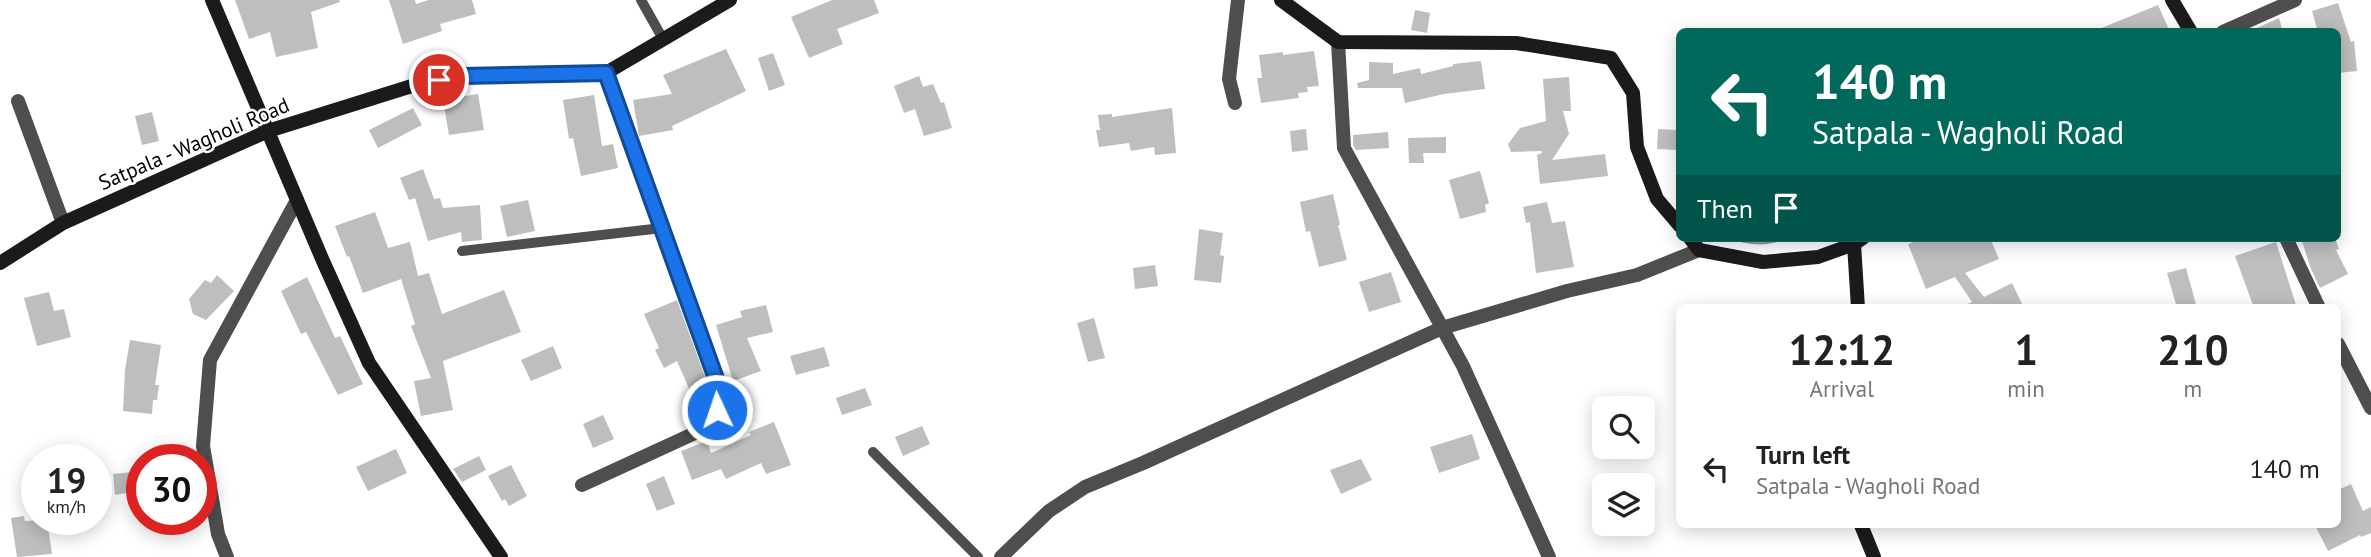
<!DOCTYPE html>
<style>
:root{--surface:#fff;--page:#f2f2f2;--text:#222;--muted:#767676}
body{margin:0;font-family:"PT Sans",sans-serif;background:var(--page);color:var(--text);height:100vh;display:flex;flex-direction:column;font-size:26px;white-space:nowrap}
*{box-sizing:border-box;margin:0}
p{font-size:23px;color:var(--muted)}
.icon{flex:none;width:38px;height:38px;fill:none;stroke:currentColor;stroke-width:2;stroke-linecap:round;stroke-linejoin:round}
.map{position:relative;flex:1;overflow:hidden}
.sheet{position:absolute;left:1676px;top:304px;width:665px;height:224px;display:flex;flex-direction:column;background:var(--surface);border-radius:10px;box-shadow:0 4px 18px #0003}
.sheet>*{flex:none}
.banner{position:absolute;left:1676px;top:28px;width:665px;height:214px;border-radius:10px;box-shadow:0 4px 18px #0003;background:#00695c;color:#fff;overflow:hidden}
.tools{position:absolute;left:1592px;top:396px;display:grid;gap:14px}
.tools a{display:grid;place-items:center;width:63px;height:63px;border-radius:10px;background:var(--surface);box-shadow:0 4px 18px #0003;font-size:35px}
.speed{position:absolute;left:21px;top:444px;display:flex;gap:14px;font-size:35px;font-weight:700;text-align:center}
.speed>*{display:grid;place-content:center;width:91px;height:91px;border-radius:50%;background:var(--surface);box-shadow:0 4px 18px #0003;line-height:1}
.speed small{font-size:18px;font-weight:400}
.speed .limit{border:10px solid #d22;background:#fff;color:#111}
.pin{position:absolute;display:grid;place-items:center;width:60px;height:60px;color:#fff;margin:-30px;border:4px solid #fff;border-radius:50%;box-shadow:0 2px 7px #0007}
.me{position:absolute;width:77px;margin:-38px;rotate:357deg;stroke-linejoin:round;filter:drop-shadow(0 0 5px #0008)}
.turn{display:flex;align-items:center;gap:24px;height:147px;padding:0 21px;font-size:32px}
.turn .icon{width:91px;height:91px;stroke-width:2.5}
.turn b{display:block;font-size:49px;line-height:60px}
.then{display:flex;align-items:center;height:66px;padding:0 21px;background:#0003;gap:14px;font-size:26px}
.eta{display:flex;justify-content:space-evenly;align-items:center;height:119px;text-align:center}
.eta b{font-size:42px;font-weight:600;line-height:49px}
ul{padding:0;list-style:none}
li{display:flex;align-items:center;gap:21px;height:91px;padding:0 21px}
li div{flex:1}
li b{display:block;font-size:26px}
li em{font-style:normal}
.map>svg:first-child{display:block}
</style>
<div class="map">
<svg width="2371" height="557" viewBox="0 0 2371 557">
<rect width="100%" height="100%" fill="#fff"/>
<!-- water -->
<path fill="#9c9c9c" d="M1727,238H1787C1768,248 1747,245 1727,238Z"/>
<!-- building -->
<path fill="#bebebe" d="M235,0H339L340,2L311,12L318,48L276,57L270,32L249,39Z
M389,0H415L416,4L429,0H472L476,14L440,24L442,31L403,44Z
M832,0H874L879,13L837,29L843,44L809,58L791,17Z
M2338,3L2351,42L2354,41L2357,71L2338,73V32H2318L2312,11Z
M2158,5L2170,32H2094V31Z
M1415,10L1430,13L1427,33L1411,30Z
M2279,18L2283,32H2248Z
M726,49L746,91L672,126L673,130L639,136L633,100L672,94L663,75Z
M1314,51L1319,86L1307,87L1308,92L1298,93L1299,98L1261,103L1257,78H1262L1259,55L1283,52V55Z
M773,53L785,85L769,91L758,58Z
M1481,61L1485,89L1444,94L1405,103L1402,88H1358L1357,83L1369,80V62L1393,63V74L1420,68L1421,74L1453,66V64Z
M919,76L923,87L933,84L941,103L944,102L952,128L924,136L915,109L904,113L894,86Z
M1569,77L1571,111H1563L1569,134L1552,160L1605,154L1608,176L1540,184L1537,155L1542,153V151L1511,152L1508,144L1520,128L1546,121L1543,79Z
M478,94L484,130L449,135L443,100Z
M594,95L602,146L613,144L618,168L581,176L573,138L569,139L563,100Z
M413,108L422,125L378,148L369,130Z
M1172,108L1176,153L1155,155L1154,147L1131,151L1129,143L1099,147L1096,130H1100L1098,115L1112,114V117Z
M152,112L159,141L142,145L135,116Z
M1306,129L1308,150L1292,152L1290,131Z
M1658,129L1677,130L1676,150L1657,149Z
M1388,132L1389,148L1356,150L1353,145V135Z
M1446,137V153H1423L1424,163H1409L1408,138Z
M423,169L434,199L440,198L443,208L480,205L482,240L462,242L461,232L428,241L415,198L409,200L400,178Z
M1480,171L1489,203L1485,205L1486,212L1460,219L1449,180Z
M1333,194L1340,225H1338L1347,260L1319,267L1310,231L1306,232L1300,202Z
M528,200L535,231L507,237L500,206Z
M1547,202L1552,223L1565,221L1574,267L1536,273L1530,222L1526,223L1523,207Z
M375,212L388,248L410,242L418,276L429,273L442,314L504,290L521,332L443,361L453,410L421,416L414,381L431,378L411,326L415,324L401,279L363,293L349,256L347,257L335,226Z
M1199,229L1223,233L1220,255L1224,256L1221,283L1194,280Z
M1923,238H1990L1999,259L1965,273L1984,297L2012,283L2024,308H1959L1972,302L1955,277L1926,289L1908,244Z
M2301,238H2335L2339,249L2336,250L2348,274L2320,288L2311,269Z
M2276,242L2297,308H2254L2235,256Z
M1155,265L1158,286L1135,289L1133,268Z
M2186,268L2197,308H2177L2167,273Z
M1391,272L1401,302L1369,312L1359,282Z
M217,275L234,291L206,320L193,314L189,299L205,280L211,283Z
M307,277L335,338L340,336L363,384L338,395L306,332L301,334L281,291Z
M49,292L54,311L64,309L71,337L37,346L24,298Z
M677,300L708,385L691,393L677,361L664,368L655,350L659,348L644,314Z
M766,305L773,332L747,338L761,371L733,381L716,325L742,317L740,311Z
M1094,318L1105,358L1088,362L1077,323Z
M130,340L161,345L155,385H159L157,400H153L152,414L123,411L125,370Z
M553,346L562,368L531,381L521,360Z
M824,347L830,366L796,375L790,356Z
M865,388L872,405L842,415L836,398Z
M603,415L614,439L593,448L583,424Z
M774,422L791,465L766,474L761,463L726,479L721,469L692,480L681,451L707,441L711,453L751,435L749,432Z
M922,426L930,444L903,456L895,437Z
M1472,434L1480,459L1439,473L1430,447Z
M396,449L407,473L368,491L356,467Z
M479,456L486,470L462,482L453,469Z
M1361,459L1372,480L1341,494L1330,470Z
M511,465L527,496L509,506L505,499L502,501L488,476Z
M142,471V490L115,495L113,474Z
M664,476L675,504L657,511L646,484Z
M2351,484L2363,511L2371,507V533L2361,537L2360,535L2328,551L2315,525H2338V490Z
M24,516L25,521L47,520L52,554L17,557L11,518Z"/>
<g fill="none" stroke-linecap="round" stroke-linejoin="round">
<!-- service -->
<path stroke="#4e4e4e" stroke-width="10" d="M641,0L663,39
M462,251L662,228
M873,452L978,557"/>
<!-- minor -->
<path stroke="#4e4e4e" stroke-width="14" d="M1338,42L1344,148L1463,366L1549,557
M18,101L63,223
M1235,103L1229,79L1238,0
M582,485L706,428L717,410L719,387L606,73
M227,557L218,534L203,446L210,360L297,200
M1001,557L1049,511L1085,487L1143,463L1442,328L1567,291L1637,275L1699,250"/>
<!-- tertiary -->
<path stroke="#4e4e4e" stroke-width="14" d="M2223,32L2295,0
M2286,238L2319,308
M2338,344L2371,408"/>
<!-- secondary -->
<path stroke="#1b1b1b" stroke-width="14" d="M212,0L323,261L369,363L501,557
M1281,0L1338,42L1516,43L1611,58L1633,93L1637,147L1657,199L1680,226
M2172,0L2191,32
M1690,238L1699,250L1763,262L1818,257L1854,244L1863,238
M1854,244L1858,308
M0,263L63,223L268,131L415,85L463,76L606,73L730,0
M1861,525L1874,557"/>
</g>
<g fill="none" stroke-linecap="round" stroke-linejoin="round">
<defs>
<path id="route" d="M439,80L463,76L606,73L719,387L717,410"/>
</defs>
<!-- route casing -->
<use href="#route" stroke="#114b97" stroke-width="18"/>
<!-- route -->
<use href="#route" stroke="#1a73e8" stroke-width="12"/>
</g>
<g text-anchor="middle" stroke-width="5" stroke-linejoin="round" paint-order="stroke">
<!-- street labels -->
<g font-size="21" fill="#000" stroke="#fff">
<text transform="translate(194 144) rotate(-23)" y="7">Satpala - Wagholi Road</text>
</g>
</g>
</svg>
<div class="tools">
<a><svg class="icon" aria-label="search" viewBox="0 0 24 24"><circle cx="10" cy="10" r="6"/><path d="M15 15l6 6"/></svg></a>
<a><svg class="icon" aria-label="layers" viewBox="0 0 24 24"><path d="M12 4l9 5-9 5-9-5zM3 14l9 5 9-5"/></svg></a>
</div>
<div class="speed"><div>19<small>km/h</small></div><div class="limit">30</div></div>
<div class="pin" style="left:439px;top:80px;background:#d93025"><svg class="icon" aria-label="arrive" viewBox="0 0 24 24"><path d="M6 21V4h12l-3 4 3 4H6"/></svg></div>
<svg class="me" style="left:717px;top:410px" viewBox="-20 -20 40 40"><circle r="17" fill="#1a73e8" stroke="#fff" stroke-width="3"/><path d="M0-11L8 9 0 5-8 9z" fill="#fff"/></svg>
<div class="banner">
<div class="turn"><svg class="icon" aria-label="left" viewBox="0 0 24 24"><path d="M17 20v-9H6M10 6l-5 5 5 5"/></svg><div><b>140 m</b>Satpala - Wagholi Road</div></div>
<div class="then">Then<svg class="icon" aria-label="arrive" viewBox="0 0 24 24"><path d="M6 21V4h12l-3 4 3 4H6"/></svg></div>
</div>
<section class="sheet">
<div class="eta">
<div><b>12:12</b><p>Arrival</p></div>
<div><b>1</b><p>min</p></div>
<div><b>210</b><p>m</p></div>
</div>
<ul>
<li><svg class="icon" aria-label="left" viewBox="0 0 24 24"><path d="M17 20v-9H6M10 6l-5 5 5 5"/></svg><div><b>Turn left</b><p>Satpala - Wagholi Road</p></div><em>140 m</em></li>
</ul>
</section>
</div>
